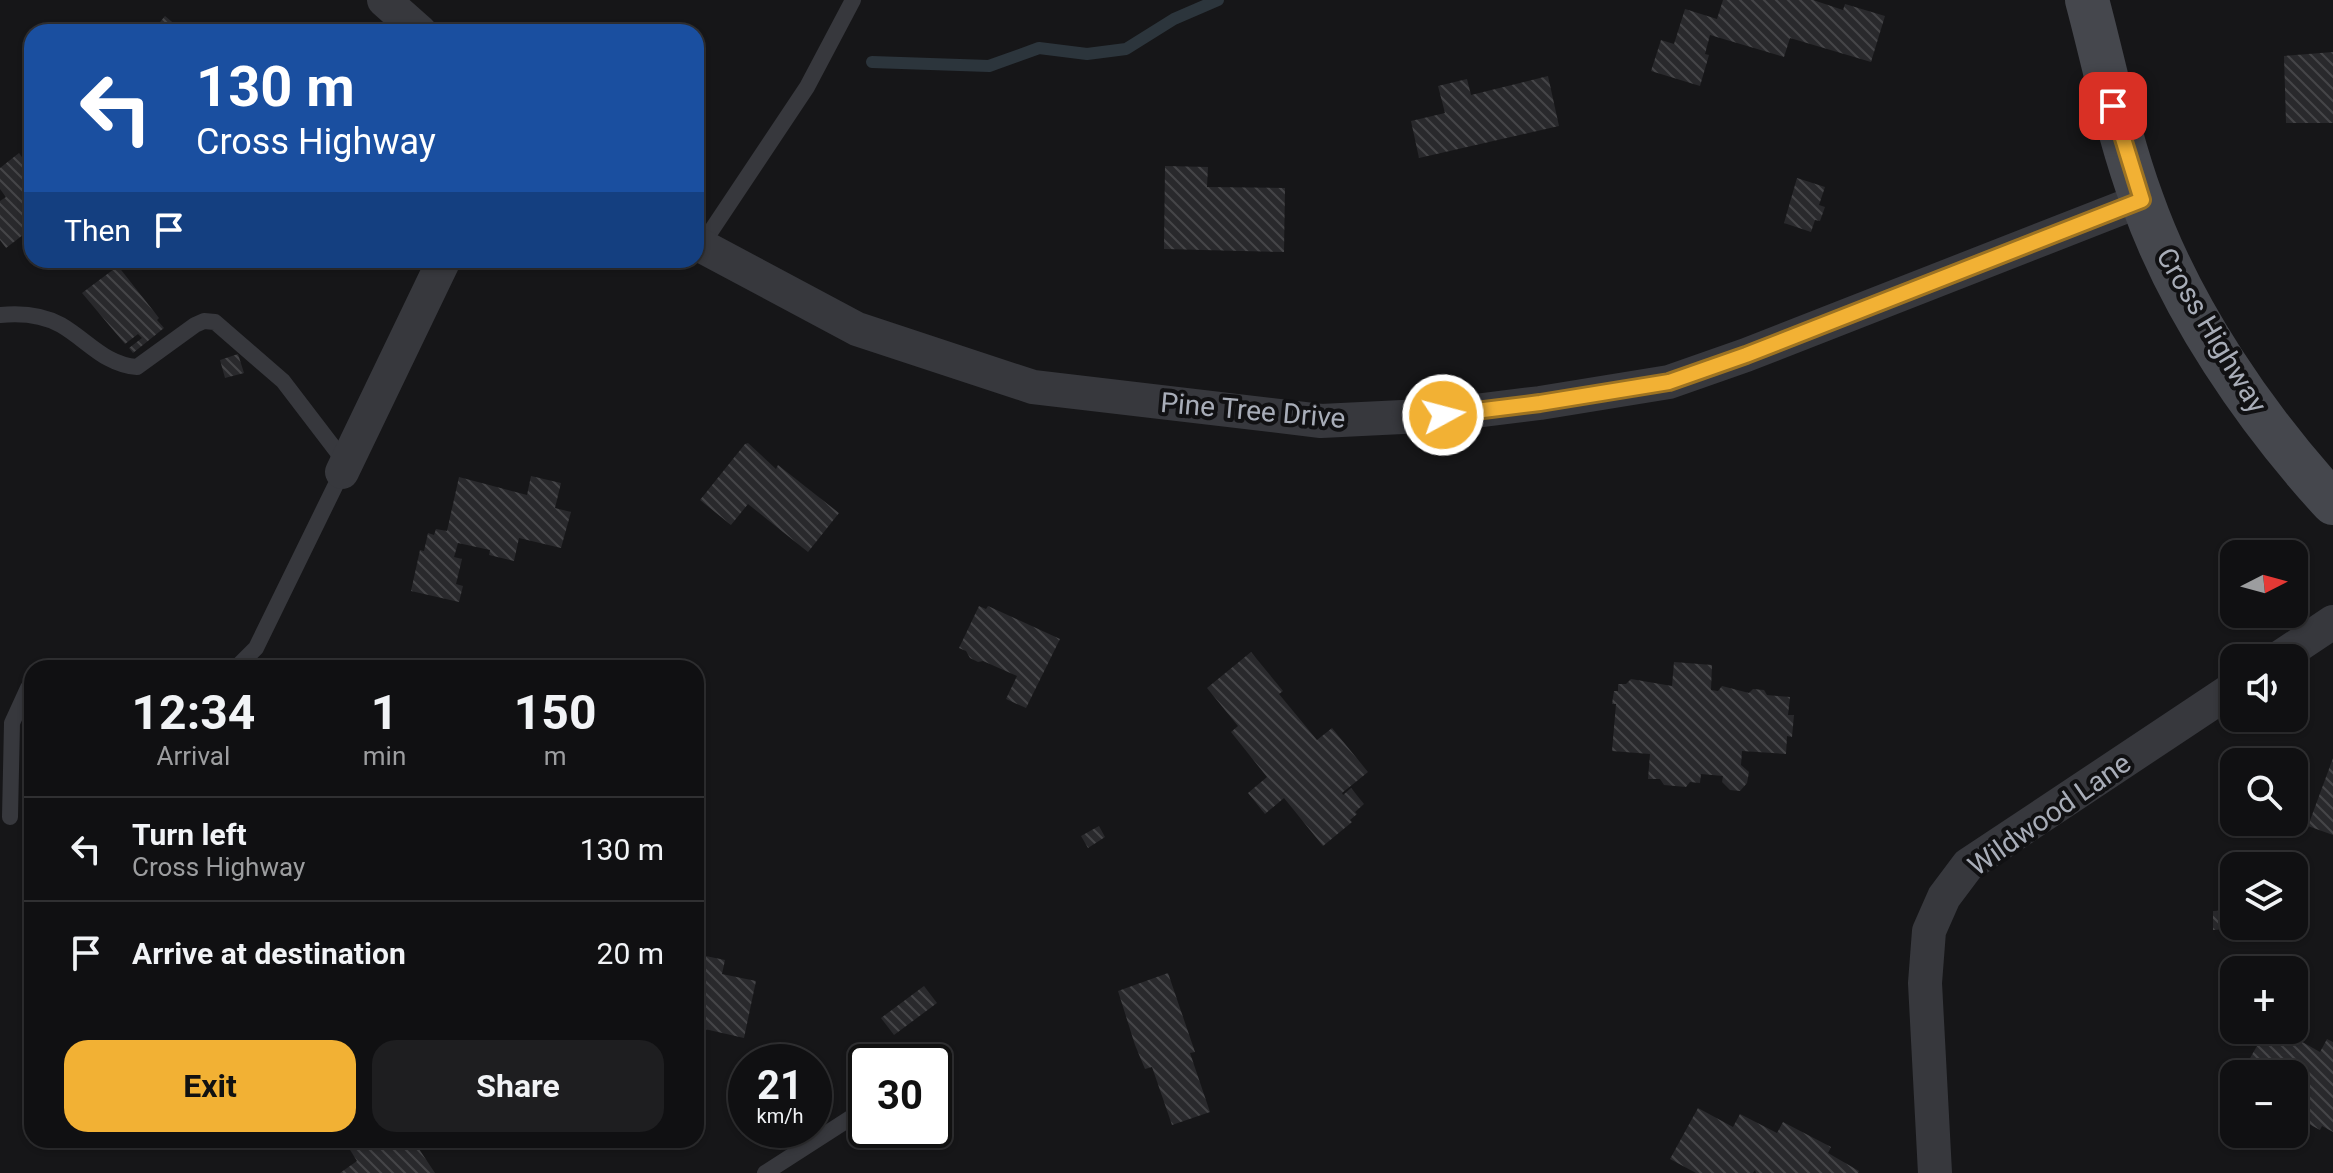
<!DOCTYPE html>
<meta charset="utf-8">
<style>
:root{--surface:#101012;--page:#1e1e20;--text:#f1f3f6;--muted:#9c9d9f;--line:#303032;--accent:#f2b134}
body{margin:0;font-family:Roboto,sans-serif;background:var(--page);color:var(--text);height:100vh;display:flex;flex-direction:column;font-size:30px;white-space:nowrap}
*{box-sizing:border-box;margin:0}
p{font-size:26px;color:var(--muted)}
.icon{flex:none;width:44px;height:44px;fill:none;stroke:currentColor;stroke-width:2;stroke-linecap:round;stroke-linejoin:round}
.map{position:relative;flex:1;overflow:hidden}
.panel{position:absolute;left:24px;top:660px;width:680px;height:488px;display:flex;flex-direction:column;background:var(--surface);border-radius:24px;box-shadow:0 2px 6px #0004,0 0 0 2px var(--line)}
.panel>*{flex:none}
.guide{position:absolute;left:24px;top:24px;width:680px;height:244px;border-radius:24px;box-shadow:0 2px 6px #0004,0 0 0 2px var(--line);background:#1a4fa0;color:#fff;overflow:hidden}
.needle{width:52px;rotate:84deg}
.fabs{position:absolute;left:2220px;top:540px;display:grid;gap:16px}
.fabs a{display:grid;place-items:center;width:88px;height:88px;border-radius:16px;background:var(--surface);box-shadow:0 2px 6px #0004,0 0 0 2px var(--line);font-size:40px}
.speed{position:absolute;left:728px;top:1044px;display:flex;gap:16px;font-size:40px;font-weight:700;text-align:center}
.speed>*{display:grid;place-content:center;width:104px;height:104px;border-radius:50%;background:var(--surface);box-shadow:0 2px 6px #0004,0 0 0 2px var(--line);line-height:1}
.speed small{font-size:20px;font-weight:400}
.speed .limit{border:4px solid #111;border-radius:12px;background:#fff;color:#111}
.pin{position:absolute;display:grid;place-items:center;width:68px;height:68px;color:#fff;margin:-34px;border-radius:16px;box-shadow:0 4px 12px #0006}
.me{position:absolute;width:88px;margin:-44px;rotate:83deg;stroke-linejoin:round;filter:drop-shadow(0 0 6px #0008)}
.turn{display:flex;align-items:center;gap:28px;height:168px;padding:0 40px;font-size:36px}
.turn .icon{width:104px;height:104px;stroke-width:2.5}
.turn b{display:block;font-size:56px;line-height:68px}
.then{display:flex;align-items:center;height:76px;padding:0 40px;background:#0003;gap:16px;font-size:30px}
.eta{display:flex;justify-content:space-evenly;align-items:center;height:136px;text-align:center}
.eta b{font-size:48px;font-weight:700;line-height:56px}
.action{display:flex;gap:16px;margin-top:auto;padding:16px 40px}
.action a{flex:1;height:92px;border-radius:24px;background:var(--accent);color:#111;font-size:32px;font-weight:700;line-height:92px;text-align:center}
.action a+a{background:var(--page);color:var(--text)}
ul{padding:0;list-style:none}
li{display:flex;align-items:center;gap:24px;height:104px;padding:0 40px;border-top:2px solid var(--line)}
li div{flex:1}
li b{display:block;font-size:30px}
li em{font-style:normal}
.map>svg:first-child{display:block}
</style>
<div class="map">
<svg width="2333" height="1173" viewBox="0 0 2333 1173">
<defs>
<pattern id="building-back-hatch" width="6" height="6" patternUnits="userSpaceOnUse" patternTransform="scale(2)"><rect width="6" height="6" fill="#29292c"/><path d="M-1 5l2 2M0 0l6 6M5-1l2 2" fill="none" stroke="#454548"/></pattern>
</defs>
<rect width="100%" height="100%" fill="#161618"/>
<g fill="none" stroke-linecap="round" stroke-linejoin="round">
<!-- stream -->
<path stroke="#2c353c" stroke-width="12" d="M872,62L989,66L1039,48L1087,54L1126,49L1174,19L1218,0"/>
</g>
<!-- building -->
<path fill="url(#building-back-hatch)" d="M1723,0H1813L1843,10L1845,4L1885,16L1871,62L1790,38L1784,57L1710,35L1705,54L1709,55L1700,86L1651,71L1661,40L1674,44L1685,9L1717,19Z
M165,16L184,32H152Z
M2333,52V123H2286L2284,56Z
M1548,76L1559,126L1419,158L1411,121L1445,113L1438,86L1467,79L1471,95Z
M19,153L32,171V206L23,213L32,228L6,248L0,240V201L6,197L0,189V168Z
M1165,166L1208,167L1207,187L1285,188L1284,252L1164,249Z
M1797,178L1825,187L1819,205L1825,207L1820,221L1815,220L1811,232L1784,223Z
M118,266L159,318L157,320L164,328L133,353L129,348L142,338L138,334L125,344L82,293Z
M238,354L244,373L225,378L220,360Z
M748,443L776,469L778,465L839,513L808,552L748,504L731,525L700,500L745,444Z
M531,476L561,483L555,508L571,512L561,548L519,538L514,561L489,555L490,550L458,543L454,557L462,559L456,584L463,586L459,602L411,591L420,550L424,551L428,533L434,535L436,529L447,531L459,477L527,495Z
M979,606L986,609L988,606L1060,639L1026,708L1006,699L1017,676L983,661L978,662L970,658L966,651L959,648Z
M1251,652L1283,691L1279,694L1317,740L1332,728L1368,772L1342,793L1343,795L1351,788L1364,804L1355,812L1357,814L1350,820L1352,822L1323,846L1284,798L1265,814L1248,793L1267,777L1231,732L1238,726L1207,688Z
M1674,662L1712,665L1711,690L1718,691L1722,686L1749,693L1753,689L1764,690L1767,695L1790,697L1788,715H1794L1792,737L1787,736L1786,754L1742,751L1741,765L1749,772L1747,783L1740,791L1730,790L1722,782L1723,776L1701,774L1700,783L1690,782L1686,787L1664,785L1660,779H1648L1650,754L1612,751L1616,704H1612L1614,691H1618V684H1626L1631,679L1672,686Z
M2333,758V835L2308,826Z
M1099,826L1105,837L1088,848L1081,836Z
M2234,910V926H2242V928L2213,930V911Z
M696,954L725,960L722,974L756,981L744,1038L696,1027Z
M1168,973L1195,1052L1190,1053L1210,1112L1172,1125L1152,1067L1145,1069L1135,1045L1118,991Z
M924,986L937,1003L894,1035L881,1018Z
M2266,1030H2281L2320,1052L2327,1039L2333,1042V1132L2322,1126L2320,1130L2294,1116V1074H2276L2249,1060Z
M1698,1108L1733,1127L1740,1114L1777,1133L1783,1122L1831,1147L1828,1153L1859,1171L1858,1173H1756L1755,1170L1753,1173H1696L1670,1159Z
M348,1140H388L393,1146L402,1140H413L435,1173H340L357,1161L347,1145Z"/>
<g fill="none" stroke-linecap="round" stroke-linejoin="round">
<!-- lane -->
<path stroke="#37383d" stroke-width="16" d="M701,246L807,87L853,0
M0,315C20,313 43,315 61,325C87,340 105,365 137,367L195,325L204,321L215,322L283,381L338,453L342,472L256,648L236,668
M10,817L12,723L28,688L32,685
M934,1065L943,1059
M765,1173L866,1108"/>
<!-- street -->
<path stroke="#37383d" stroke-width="34" d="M384,0L420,32
M696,243L857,329L1033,387L1321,421L1443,415L1540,403L1669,382L1746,355L2142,200
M342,472L444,260
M2279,658L2333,622
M1935,1173L1925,983L1929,931L1944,897L1968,865L2234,688"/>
<!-- secondary -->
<path stroke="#45474d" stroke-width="44" d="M2087,0C2105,67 2118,135 2142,200C2181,310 2255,418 2333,503"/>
</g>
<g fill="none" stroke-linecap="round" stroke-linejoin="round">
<defs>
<path id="route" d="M1443,415L1540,403L1669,382L1746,355L2142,200L2113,106"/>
</defs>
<!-- route casing -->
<use href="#route" stroke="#9d7322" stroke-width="20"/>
<!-- route -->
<use href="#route" stroke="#f2b134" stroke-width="14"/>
</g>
<g text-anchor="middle" stroke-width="8" stroke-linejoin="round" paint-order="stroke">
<!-- street labels -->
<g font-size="28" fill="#a8adb8" stroke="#111113">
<text transform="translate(2212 330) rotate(59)" y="10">Cross Highway</text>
<text transform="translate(1253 410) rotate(5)" y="10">Pine Tree Drive</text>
<text transform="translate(2049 814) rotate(-35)" y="10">Wildwood Lane</text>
</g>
</g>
</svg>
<div class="fabs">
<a><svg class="needle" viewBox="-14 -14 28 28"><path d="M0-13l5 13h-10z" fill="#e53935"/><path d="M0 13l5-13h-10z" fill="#9c9d9f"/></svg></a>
<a><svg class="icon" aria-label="sound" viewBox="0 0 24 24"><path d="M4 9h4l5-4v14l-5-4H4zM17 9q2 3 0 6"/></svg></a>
<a><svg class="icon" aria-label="search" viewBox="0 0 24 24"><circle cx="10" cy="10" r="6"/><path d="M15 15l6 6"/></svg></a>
<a><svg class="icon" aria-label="layers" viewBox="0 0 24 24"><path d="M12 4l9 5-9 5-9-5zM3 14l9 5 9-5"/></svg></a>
<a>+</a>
<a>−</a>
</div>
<div class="speed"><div>21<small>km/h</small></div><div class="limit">30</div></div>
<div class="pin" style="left:2113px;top:106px;background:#d93025"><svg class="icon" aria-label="arrive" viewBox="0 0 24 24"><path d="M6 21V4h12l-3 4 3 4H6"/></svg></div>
<svg class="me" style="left:1443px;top:415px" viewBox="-20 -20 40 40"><circle r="17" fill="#f2b134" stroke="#fff" stroke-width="3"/><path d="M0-11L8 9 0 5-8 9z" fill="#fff"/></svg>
<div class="guide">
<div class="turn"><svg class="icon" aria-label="left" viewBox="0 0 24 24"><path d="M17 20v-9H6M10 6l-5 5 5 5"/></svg><div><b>130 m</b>Cross Highway</div></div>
<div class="then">Then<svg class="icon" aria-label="arrive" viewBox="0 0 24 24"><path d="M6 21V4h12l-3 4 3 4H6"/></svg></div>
</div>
<section class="panel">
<div class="eta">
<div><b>12:34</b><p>Arrival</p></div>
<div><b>1</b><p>min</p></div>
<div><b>150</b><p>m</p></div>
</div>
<ul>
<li><svg class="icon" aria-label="left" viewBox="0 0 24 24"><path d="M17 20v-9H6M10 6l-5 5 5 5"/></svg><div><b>Turn left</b><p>Cross Highway</p></div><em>130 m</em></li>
<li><svg class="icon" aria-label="arrive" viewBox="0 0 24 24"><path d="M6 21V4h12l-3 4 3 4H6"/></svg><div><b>Arrive at destination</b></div><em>20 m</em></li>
</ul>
<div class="action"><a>Exit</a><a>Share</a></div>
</section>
</div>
